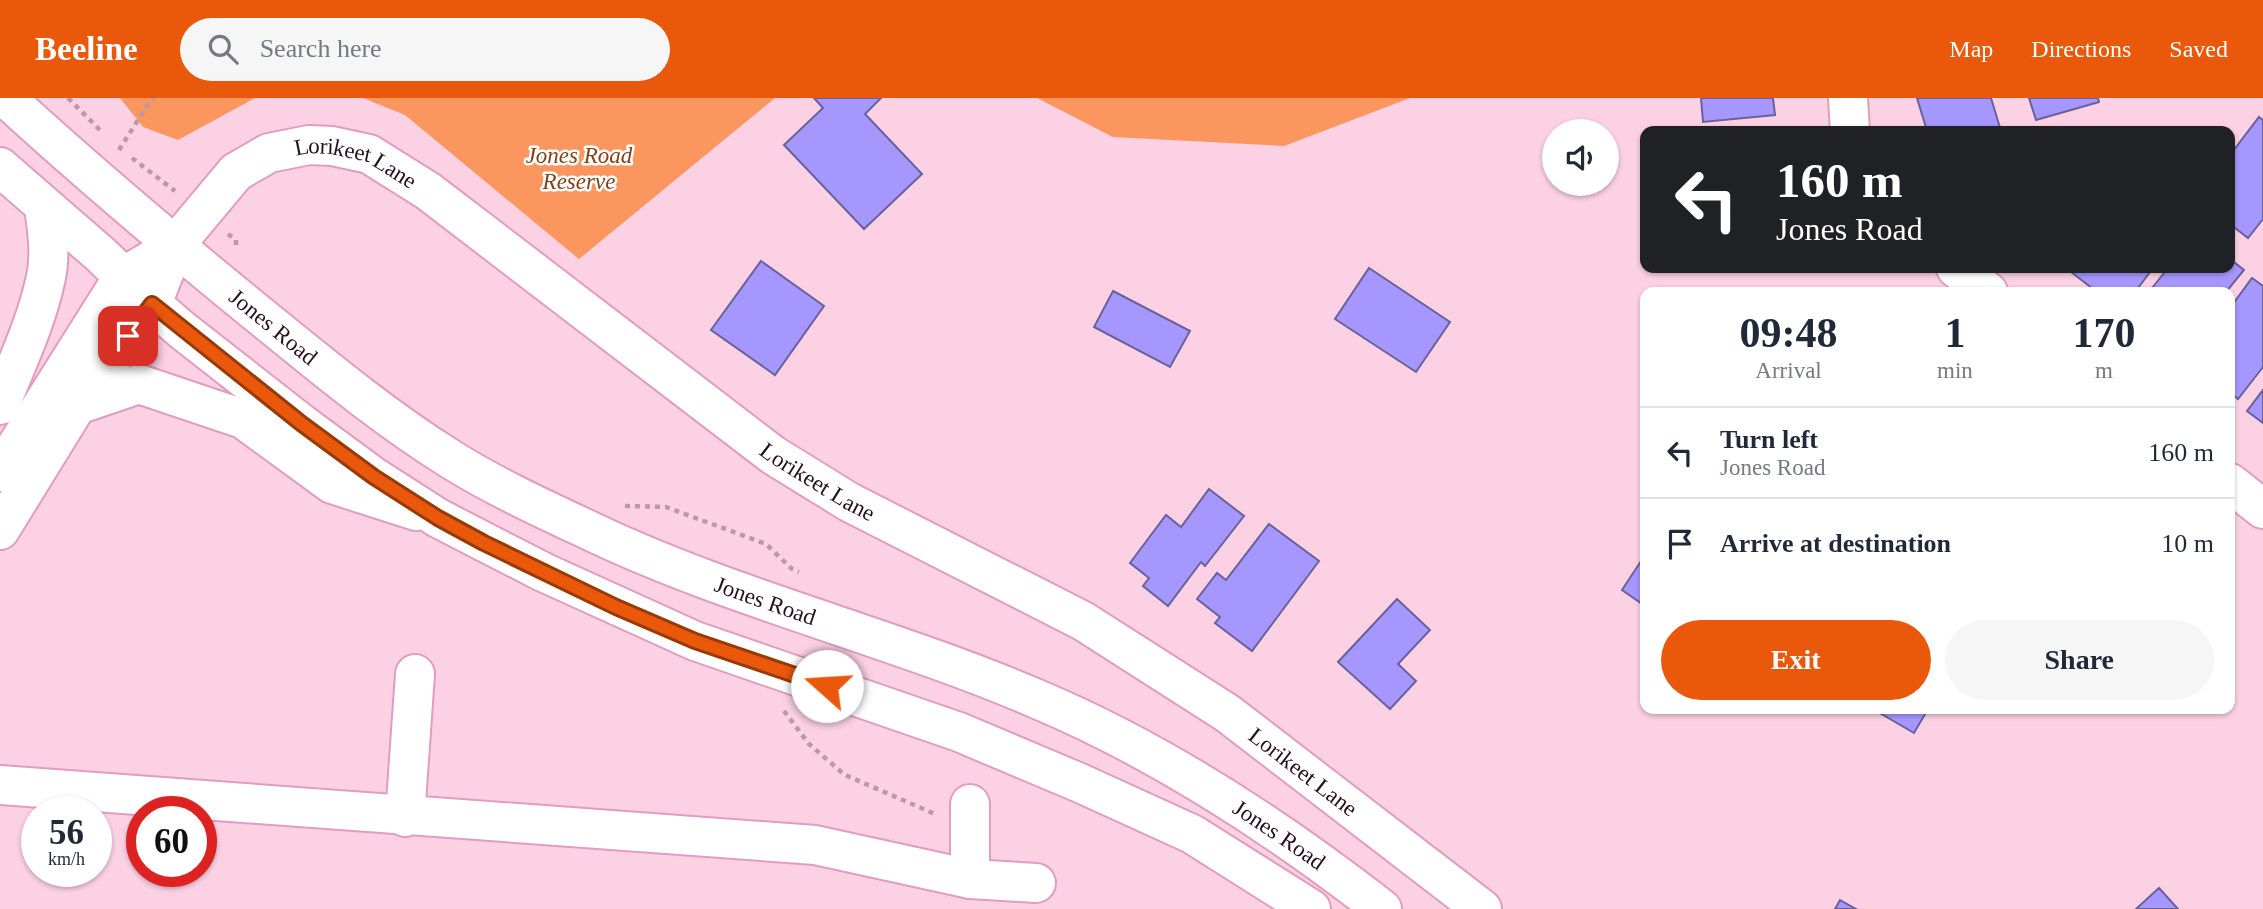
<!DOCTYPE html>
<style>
:root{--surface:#fff;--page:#f6f6f7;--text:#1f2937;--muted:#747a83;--line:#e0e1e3;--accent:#ea580c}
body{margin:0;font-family:Georgia,serif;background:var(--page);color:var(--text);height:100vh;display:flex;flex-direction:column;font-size:26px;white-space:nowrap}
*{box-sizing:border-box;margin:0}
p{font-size:23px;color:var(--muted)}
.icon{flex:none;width:38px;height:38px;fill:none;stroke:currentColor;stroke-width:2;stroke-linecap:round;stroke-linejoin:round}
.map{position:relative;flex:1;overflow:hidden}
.sheet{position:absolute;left:1640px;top:189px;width:595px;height:427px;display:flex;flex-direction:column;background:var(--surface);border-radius:14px;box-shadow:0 2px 5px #0004}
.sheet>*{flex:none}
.banner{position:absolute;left:1640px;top:28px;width:595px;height:147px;border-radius:14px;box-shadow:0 2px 5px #0004;background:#202124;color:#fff;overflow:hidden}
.buttons{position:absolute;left:1542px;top:21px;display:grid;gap:14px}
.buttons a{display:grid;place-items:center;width:77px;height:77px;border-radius:50%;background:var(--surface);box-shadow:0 2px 5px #0004;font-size:35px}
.speed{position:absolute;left:21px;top:698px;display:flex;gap:14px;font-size:35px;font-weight:700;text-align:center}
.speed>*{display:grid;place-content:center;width:91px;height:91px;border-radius:50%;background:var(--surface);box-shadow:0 2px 5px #0004;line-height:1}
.speed small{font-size:18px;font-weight:400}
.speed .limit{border:10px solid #d22;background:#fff;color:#111}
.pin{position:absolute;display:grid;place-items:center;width:60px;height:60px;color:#fff;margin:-30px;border-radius:14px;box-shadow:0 4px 10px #0006}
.me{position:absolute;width:77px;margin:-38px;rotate:289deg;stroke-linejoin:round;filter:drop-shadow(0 0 5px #0008)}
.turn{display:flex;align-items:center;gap:24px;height:147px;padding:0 21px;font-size:32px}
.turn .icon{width:91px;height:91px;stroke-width:2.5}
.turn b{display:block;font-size:49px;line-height:60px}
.eta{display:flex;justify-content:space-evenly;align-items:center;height:119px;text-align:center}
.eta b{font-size:42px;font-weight:800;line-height:49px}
.cta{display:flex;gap:14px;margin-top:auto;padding:14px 21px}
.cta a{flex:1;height:80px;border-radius:42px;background:var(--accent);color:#fff;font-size:28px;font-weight:800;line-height:80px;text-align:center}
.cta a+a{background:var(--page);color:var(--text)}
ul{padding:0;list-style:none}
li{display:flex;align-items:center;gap:21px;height:91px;padding:0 21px;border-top:2px solid var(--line)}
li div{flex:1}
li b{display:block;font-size:26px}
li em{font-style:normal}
header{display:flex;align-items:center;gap:42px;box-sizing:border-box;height:98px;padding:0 35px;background:var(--accent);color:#fff}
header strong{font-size:33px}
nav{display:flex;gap:38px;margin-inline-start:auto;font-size:24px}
.search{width:490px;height:63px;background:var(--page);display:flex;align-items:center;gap:18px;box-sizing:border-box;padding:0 24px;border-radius:38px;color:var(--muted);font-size:26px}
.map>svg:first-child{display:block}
</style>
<header>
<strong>Beeline</strong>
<div class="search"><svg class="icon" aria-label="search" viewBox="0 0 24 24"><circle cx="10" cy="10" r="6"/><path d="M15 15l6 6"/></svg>Search here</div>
<nav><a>Map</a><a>Directions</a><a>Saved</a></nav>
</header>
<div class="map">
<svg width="2263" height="811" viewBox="0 0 2263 811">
<rect width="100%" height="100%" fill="#fcd1e4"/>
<!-- green -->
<path fill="#fa965e" d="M120,0H255L178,42L143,29Z
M363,0H775L579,161L405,17Z
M1037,0H1410L1284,48L1113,39Z"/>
<!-- building -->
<path fill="#a697fe" stroke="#68619b" stroke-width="2" d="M814,0H881L865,16L922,76L864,131L784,47L823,10Z
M1701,0H1773L1775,17L1703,24Z
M1917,0H1991L2001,33H1927Z
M2029,0H2098L2099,4L2036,22Z
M2259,19L2263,22V121L2248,140L2230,126V57Z
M2230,161L2244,172L2226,194H2149L2168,170H2230Z
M761,163L824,208L775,277L711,232Z
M1369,170L1450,224L1416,274L1335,221Z
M2075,170H2153L2135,194H2097L2071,174Z
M2252,180L2263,188V269L2238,301L2230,294V210Z
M1113,193L1190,233L1170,269L1094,229Z
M2263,292V325L2247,313Z
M1209,391L1244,418L1205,468L1201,464L1168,508L1143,488L1149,480L1130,465L1166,417L1181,429Z
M1269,426L1319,463L1252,553L1215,525L1220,519L1197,501L1217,475L1226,482Z
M1645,457V508L1622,492Z
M1397,501L1430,532L1398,566L1416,583L1390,611L1338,564Z
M1873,611H1928L1914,635Z
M2159,790L2178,811H2136Z
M1840,802L1856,811H1835Z"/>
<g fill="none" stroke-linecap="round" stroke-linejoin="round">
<defs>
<g id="minor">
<path d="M1848,0L1850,33"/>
<path d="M1956,170L1988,194"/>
<path d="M0,307C17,265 37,223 46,179C51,156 47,131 44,109"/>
<path d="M77,307L139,286L243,321L332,386L416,413"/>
<path d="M0,374L123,179L153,161"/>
<path d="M2230,385L2263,411"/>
<path id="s1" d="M0,432L77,307L152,206L175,147L236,74L269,55L309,47L332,48L369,56L428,93L773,357L849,404L1083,523L1227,615L1482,811"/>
<path d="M0,687L815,747L970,781L1036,785"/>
<path d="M405,719L415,576"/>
<path d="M970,781V706"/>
</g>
<g id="major">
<path id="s2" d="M6,0C88,75 172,146 258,216C322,268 383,319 452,362C492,387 539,409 582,429C728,500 888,537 1037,601C1158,652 1278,730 1382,811"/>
<path d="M0,69L100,156L152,206L182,232L302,326L374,379L438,420L543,474L695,543L959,634L1080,685L1192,736L1311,811"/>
</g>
</defs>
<!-- minor casing -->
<use href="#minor" stroke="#e19dbe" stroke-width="42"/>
<!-- major casing -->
<use href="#major" stroke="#e19dbe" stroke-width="42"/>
<!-- path -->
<path stroke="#bc97a8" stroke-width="4.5" stroke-dasharray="5 5" stroke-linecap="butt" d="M68,0L102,34
M119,52L150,3L155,0
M132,60L175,93
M228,136L236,142V151
M625,408L666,409L766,446L792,471L799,474
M784,613L809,646L845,677L935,716"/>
<!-- minor -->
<use href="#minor" stroke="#fff" stroke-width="38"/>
<!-- major -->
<use href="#major" stroke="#fff" stroke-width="38"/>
</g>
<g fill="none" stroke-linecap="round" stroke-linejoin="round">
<defs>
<path id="route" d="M128,238L152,206L302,326L374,379L438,420L484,445L616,509L695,543L827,588"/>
</defs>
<!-- route casing -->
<use href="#route" stroke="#983908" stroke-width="18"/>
<!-- route -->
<use href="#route" stroke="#ea580c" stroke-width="12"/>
</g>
<g text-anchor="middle" stroke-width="5" stroke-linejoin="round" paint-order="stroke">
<!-- park labels -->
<g font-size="23" font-style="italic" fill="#844116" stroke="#fff">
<text x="579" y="65">Jones Road<tspan x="579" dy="26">Reserve</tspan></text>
</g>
<!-- street labels -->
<g font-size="23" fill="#270f1c" stroke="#fff">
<text dy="8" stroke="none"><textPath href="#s1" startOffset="560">Lorikeet Lane</textPath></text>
<text dy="8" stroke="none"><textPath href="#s2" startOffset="352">Jones Road</textPath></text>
<text dy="8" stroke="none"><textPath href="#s1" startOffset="1127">Lorikeet Lane</textPath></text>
<text dy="8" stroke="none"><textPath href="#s2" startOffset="919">Jones Road</textPath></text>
<text dy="8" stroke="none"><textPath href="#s1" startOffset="1694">Lorikeet Lane</textPath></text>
<text dy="8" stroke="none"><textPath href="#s2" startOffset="1486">Jones Road</textPath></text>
</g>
</g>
</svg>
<div class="buttons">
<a><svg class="icon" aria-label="sound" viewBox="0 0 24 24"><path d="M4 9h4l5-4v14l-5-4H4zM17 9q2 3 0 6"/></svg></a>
</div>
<div class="speed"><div>56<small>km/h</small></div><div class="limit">60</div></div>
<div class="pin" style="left:128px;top:238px;background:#d93025"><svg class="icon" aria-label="arrive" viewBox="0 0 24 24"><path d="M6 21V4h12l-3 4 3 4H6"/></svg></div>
<svg class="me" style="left:827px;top:588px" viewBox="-20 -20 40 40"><circle r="19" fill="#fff"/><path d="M0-13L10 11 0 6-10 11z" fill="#ea580c"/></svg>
<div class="banner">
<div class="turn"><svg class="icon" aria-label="left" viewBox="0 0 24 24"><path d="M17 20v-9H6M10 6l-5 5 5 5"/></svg><div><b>160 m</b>Jones Road</div></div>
</div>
<section class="sheet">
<div class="eta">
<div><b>09:48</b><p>Arrival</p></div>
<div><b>1</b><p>min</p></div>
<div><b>170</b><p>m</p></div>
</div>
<ul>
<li><svg class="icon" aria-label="left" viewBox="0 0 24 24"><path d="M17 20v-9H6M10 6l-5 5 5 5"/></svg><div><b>Turn left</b><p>Jones Road</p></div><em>160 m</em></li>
<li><svg class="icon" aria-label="arrive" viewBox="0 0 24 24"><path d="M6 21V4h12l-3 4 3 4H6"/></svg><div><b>Arrive at destination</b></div><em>10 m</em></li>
</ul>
<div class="cta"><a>Exit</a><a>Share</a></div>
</section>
</div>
